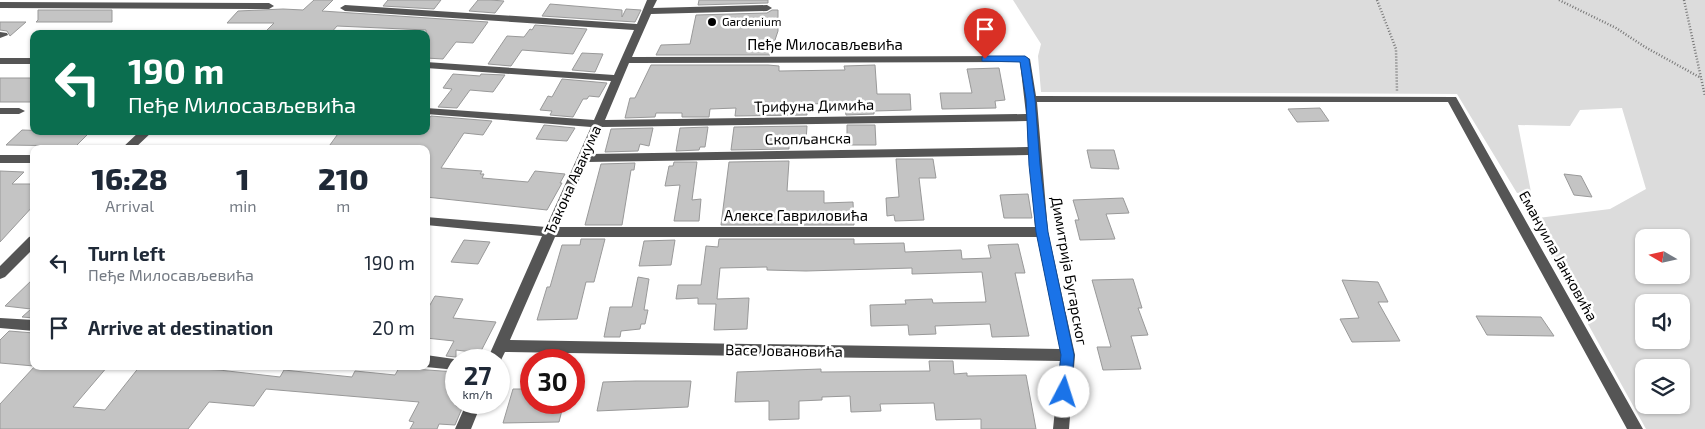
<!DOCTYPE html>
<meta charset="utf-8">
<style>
:root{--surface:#fff;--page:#f2f2f3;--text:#1f2937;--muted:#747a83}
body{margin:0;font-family:"Exo 2",sans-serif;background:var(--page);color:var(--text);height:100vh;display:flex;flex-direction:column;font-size:19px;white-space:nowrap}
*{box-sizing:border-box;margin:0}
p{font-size:16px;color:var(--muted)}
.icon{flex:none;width:28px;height:28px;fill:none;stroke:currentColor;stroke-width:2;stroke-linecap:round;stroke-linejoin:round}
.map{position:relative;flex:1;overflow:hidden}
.details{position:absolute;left:30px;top:145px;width:400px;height:225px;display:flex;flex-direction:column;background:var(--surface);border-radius:10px;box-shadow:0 1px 4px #0004}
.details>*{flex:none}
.top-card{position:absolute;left:30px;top:30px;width:400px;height:105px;border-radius:10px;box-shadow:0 1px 4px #0004;background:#0b6e4f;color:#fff;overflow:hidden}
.needle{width:32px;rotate:279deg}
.tools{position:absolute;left:1635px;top:229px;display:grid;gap:10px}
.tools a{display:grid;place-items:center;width:55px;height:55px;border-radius:10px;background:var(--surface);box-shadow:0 1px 4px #0004;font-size:25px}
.speed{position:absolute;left:445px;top:349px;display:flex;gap:10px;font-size:25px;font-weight:700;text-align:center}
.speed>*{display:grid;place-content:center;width:65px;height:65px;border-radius:50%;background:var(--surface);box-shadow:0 1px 4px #0004;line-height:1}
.speed small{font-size:12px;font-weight:400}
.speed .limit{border:8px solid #d22;background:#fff;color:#111}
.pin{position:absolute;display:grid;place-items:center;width:42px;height:42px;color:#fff;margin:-51px -21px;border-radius:50% 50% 50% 0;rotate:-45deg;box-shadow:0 0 5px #0007}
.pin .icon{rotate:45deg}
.me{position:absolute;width:55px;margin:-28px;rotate:5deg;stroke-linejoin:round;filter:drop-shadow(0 0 4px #0008)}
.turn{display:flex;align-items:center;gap:18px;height:105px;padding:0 15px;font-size:22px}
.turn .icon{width:65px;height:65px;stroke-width:2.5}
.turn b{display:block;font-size:35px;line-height:42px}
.eta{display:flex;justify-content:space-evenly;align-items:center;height:85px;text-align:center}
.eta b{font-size:30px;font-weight:800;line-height:35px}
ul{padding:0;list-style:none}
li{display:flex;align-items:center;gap:15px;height:65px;padding:0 15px}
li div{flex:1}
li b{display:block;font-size:19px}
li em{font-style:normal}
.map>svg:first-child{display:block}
</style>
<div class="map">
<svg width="1705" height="429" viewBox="0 0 1705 429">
<rect width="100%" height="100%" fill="#fff"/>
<!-- green -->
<path fill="#dcdcdc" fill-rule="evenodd" d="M1013,0H1705V429H1646L1530,219L1610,209L1646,189L1622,108L1580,110L1570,126L1518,125L1531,192L1517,193L1457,94L1041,92L1038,56L1041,44ZM1644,238H1681V275H1644ZM1644,302H1681V340H1644ZM1644,368H1681V405H1644Z"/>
<!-- building -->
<path fill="#c4c4c4" stroke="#999" d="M314,0H333L322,11L488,22L473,43L456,42L443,59L426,58V30L337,26L330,34H263L274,23H227L238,11L283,9L303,10Z
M388,0H441L434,9L383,6Z
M478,0H490L504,1L495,13L469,11Z
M699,0H768V3L698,5Z
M550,4L622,10V17L626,9L641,10L635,22L542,16Z
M38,10H112V22H36L38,20Z
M772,10H778V31L770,55H656L661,45L690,44L696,15L767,13Z
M0,22H26L10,36L7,31L0,30Z
M535,25L587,29L573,54L522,50L511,66L488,64L507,36L524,37L530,29L532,30Z
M582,53L603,54L595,72L572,70Z
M651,65H768L779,66V71L845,70L844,66L875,65L877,94H910L911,110L874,111V114L846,115L844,103L807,104V115L735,116L736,108L710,109L709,117H682V113H656L655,117L625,118L630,98H635Z
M999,68L1005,100L995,101L996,108L942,109L940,93H972L967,69Z
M453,74L480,76L481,74L505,75L493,92L470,90L457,108L438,107L452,89L443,88Z
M0,78H34V102H0Z
M562,79L596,82L607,83L599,97L589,96L587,99H583L573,117L550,115L552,111L540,110L548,96L552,97Z
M1320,108L1329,121L1297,122L1288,109Z
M431,116L492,121L483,135L464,133L441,168L482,171L480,174H484L482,178L528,182L535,171L565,174L560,183H562L547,210L426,197V149H327L340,131H426V122Z
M544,125L575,128L567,141L536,139Z
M847,125H875L876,145H847Z
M807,126L806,141L789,142V149L731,150L734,127Z
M708,127L705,147H700L699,150L676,151L680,128Z
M653,128L649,146L640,144L638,151L605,152L611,129Z
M22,130L55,131L53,132L89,133L76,146L6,145Z
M1087,150H1114L1119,169L1091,168Z
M896,159H933L936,178H919L924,220L895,221L894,215L887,216L886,198L899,197Z
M789,161L787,191H824V203L853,202L854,225H721L729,162Z
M674,162H697L692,200L701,199L699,221H674L680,185L665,186L669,166H673Z
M635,163L634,170H631L622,225H585L601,164Z
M0,171L24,172L12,184H34V205L0,242Z
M1564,174L1581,176L1592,197L1574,195Z
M1028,194L1032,218H1004L1000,195Z
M1123,198L1129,213L1106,214L1115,239L1080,240L1075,220H1079L1073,200Z
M581,239H605L594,282H586L577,319L537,320L547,287H550L562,245H580Z
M719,239H854V244L904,243L905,252L961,250L962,259L991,258L988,245L1018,244L1025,273H1015L1029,336L992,337L990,324L935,326L936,334L909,335L908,325L871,326L870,305L906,304L905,300L932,299L933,303L986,302L982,272L912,274V268L806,271L767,270V267L720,268L717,299L749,298L747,329L714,330L716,304H698V298L676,299L678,285H701L706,246L718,247Z
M464,240L490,242L478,264L451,262Z
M675,240L671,265L639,266L644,241Z
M638,277L649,279L644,310H648L645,324H641L640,329L621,331L620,337H604L610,307H632Z
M34,278V318L22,317L31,309L5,306Z
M1133,279L1142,308H1138L1148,335L1131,336L1141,369L1103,370L1097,347H1111L1092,280Z
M1342,280L1378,282L1388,302H1378L1400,341L1352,342L1340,319L1359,318Z
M435,296L463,299L453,318L496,322L480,353L456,350V357L446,356L454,341L426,338V312Z
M1476,316L1541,317L1554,336L1487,335Z
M9,331L34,333V366L0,363V340Z
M929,361H953L954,374L967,373V376L1026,375L1036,429H981V419L936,420L934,403L880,404L881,411L851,412L850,396L822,397V400L799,401V419L769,420V401L735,402L737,372L821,369V372L930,371Z
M35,366H108L73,407L105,410L140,366L219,370L280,377L284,370L352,377L355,371L395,375L399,368L456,372V406H463L455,425L439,424L437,429H410L414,422L409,421L419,402L266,389L254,406L209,402L188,429H0V404Z
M636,381H691L688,407L597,411L603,382Z
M513,389H531V402H564L559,422L503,423Z"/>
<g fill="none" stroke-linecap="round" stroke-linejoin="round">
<!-- path -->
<path stroke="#777" stroke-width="2.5" stroke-dasharray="1 2" stroke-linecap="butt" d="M1377,0L1396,49L1397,91
M1559,0L1616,28L1645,47L1701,78
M1684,0L1705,96"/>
<!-- minor -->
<path fill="#555" fill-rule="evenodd" d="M647,0H657L653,8L767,5L772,8L767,11L651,14L632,57L1025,56L1030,59L1036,96L1456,97L1643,429H1627L1448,102H1037L1048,232L1075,355L1069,429H1053L1060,361L505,352L499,364V360H487L542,236L426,225V217L546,227L591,127L426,114V108L594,120L611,81L426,68V62L614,75L634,30L345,11L340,8L345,5L637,24ZM1020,62L1026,114L605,120L629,63ZM1027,121L1028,147L590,154L602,127ZM1029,155L1035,227H558L587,162ZM555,237H1037L1060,349L510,340Z
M0,2L269,3L274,6L269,9L0,8Z
M0,32L7,33L8,35L0,38Z
M0,58H34V64H0Z
M0,108H19L25,111L19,114H0Z
M140,131H153L134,149H121Z
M0,155H34V163H0Z
M34,235V248L5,277L0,279V266L29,237Z
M0,318L34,320V331L0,328Z
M426,355L461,360H456V370L426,367L424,366H426Z
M467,402H482L471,429H455Z"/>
</g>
<!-- route -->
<path fill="#1a73e8" stroke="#114b97" d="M985,56H1025L1029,59L1035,99L1040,165L1048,232L1074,355L1071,392L1069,396L1064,398L1059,396L1057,392L1061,355L1036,232L1029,165L1026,99L1020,62L982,61V57Z"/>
<!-- markers -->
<circle fill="#000" stroke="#fff" stroke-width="2" cx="712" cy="22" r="5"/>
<g text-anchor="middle" stroke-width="5" stroke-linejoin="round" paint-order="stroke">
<!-- far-poi labels -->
<g font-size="12" fill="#000" stroke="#fff" text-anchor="start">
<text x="722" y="26">Gardenium</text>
</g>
<!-- street labels -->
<g font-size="15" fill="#000" stroke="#fff">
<text x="825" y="50">Пеђе Милосављевића</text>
<text transform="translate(814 106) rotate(-1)" y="5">Трифуна Димића</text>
<text transform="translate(808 139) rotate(-1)" y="5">Скопљанска</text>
<text transform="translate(573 180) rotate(-66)" y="5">Ђакона Авакума</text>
<text x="796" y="221">Алексе Гавриловића</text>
<text transform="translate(1558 256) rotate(61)" y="5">Емануила Јанковића</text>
<text transform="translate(1069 271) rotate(80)" y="5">Димитрија Бугарског</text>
<text transform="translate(784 351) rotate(1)" y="5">Васе Јовановића</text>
</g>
</g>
</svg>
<div class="tools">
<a><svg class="needle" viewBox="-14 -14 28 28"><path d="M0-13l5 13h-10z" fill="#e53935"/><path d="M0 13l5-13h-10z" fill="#747a83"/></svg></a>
<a><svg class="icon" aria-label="sound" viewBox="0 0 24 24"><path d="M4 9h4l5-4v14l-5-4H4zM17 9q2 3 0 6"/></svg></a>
<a><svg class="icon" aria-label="layers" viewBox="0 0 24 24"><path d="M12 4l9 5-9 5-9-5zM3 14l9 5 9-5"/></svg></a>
</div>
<div class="speed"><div>27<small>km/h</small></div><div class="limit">30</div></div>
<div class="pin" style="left:985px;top:59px;background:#d93025"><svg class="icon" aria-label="arrive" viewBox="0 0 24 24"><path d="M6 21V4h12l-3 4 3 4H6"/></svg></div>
<svg class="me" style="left:1064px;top:392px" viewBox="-20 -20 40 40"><circle r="19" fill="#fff"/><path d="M0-13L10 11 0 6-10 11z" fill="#1a73e8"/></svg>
<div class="top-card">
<div class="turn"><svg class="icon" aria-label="left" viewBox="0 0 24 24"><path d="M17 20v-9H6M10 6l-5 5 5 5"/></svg><div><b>190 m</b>Пеђе Милосављевића</div></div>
</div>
<section class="details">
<div class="eta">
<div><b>16:28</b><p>Arrival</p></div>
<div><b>1</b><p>min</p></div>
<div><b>210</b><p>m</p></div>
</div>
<ul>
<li><svg class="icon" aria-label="left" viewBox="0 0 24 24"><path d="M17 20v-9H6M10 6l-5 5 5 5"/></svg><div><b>Turn left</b><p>Пеђе Милосављевића</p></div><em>190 m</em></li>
<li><svg class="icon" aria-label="arrive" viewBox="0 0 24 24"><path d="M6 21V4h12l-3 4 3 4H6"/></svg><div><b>Arrive at destination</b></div><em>20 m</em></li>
</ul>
</section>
</div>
